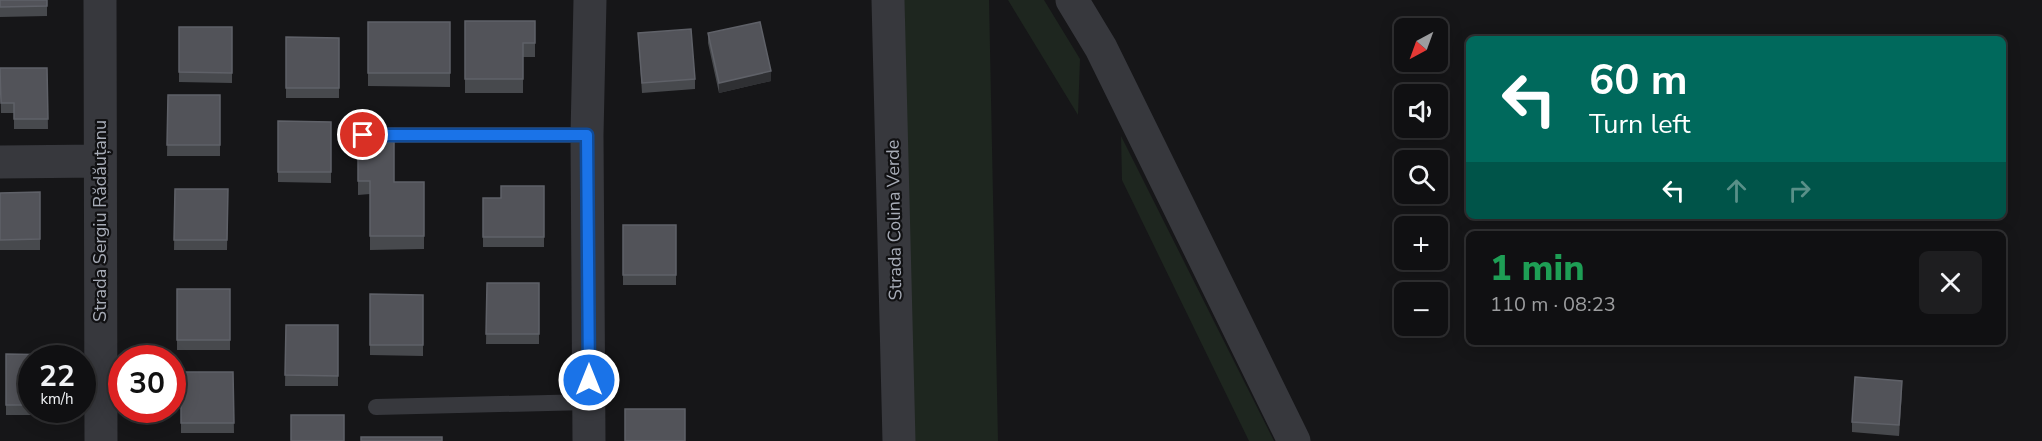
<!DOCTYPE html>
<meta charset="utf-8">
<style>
:root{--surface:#101012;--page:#1e1e20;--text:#f1f3f6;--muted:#9c9d9f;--line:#303032}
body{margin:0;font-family:"Nunito Sans",sans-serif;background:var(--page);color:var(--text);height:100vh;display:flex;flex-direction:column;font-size:22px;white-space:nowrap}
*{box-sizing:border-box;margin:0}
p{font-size:20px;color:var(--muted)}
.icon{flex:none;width:33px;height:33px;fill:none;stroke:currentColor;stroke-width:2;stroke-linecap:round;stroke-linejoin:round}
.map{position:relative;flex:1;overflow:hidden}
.sheet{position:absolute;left:1466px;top:231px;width:540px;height:114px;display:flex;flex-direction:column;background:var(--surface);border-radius:9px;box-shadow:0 3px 15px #0003,0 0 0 2px var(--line)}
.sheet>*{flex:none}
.guide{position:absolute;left:1466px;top:36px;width:540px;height:183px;border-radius:9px;box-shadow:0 3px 15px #0003,0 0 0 2px var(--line);background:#00695c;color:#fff;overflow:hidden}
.needle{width:39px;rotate:221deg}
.buttons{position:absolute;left:1394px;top:18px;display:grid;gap:12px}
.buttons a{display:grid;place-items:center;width:54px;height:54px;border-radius:9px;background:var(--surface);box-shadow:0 3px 15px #0003,0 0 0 2px var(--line);font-size:30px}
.speed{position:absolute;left:18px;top:345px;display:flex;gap:12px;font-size:30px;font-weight:700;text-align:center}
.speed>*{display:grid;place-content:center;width:78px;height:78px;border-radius:50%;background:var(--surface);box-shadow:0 3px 15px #0003,0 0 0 2px var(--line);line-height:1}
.speed small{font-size:15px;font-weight:400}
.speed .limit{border:9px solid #d22;background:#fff;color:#111}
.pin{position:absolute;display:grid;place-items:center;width:51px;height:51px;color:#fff;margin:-26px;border:3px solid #fff;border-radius:50%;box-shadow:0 2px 6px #0007}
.me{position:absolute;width:66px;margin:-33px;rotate:0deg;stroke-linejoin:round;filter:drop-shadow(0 0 4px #0008)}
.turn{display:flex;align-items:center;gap:21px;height:126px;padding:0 24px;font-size:27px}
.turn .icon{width:78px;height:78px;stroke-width:2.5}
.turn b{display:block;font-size:42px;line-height:51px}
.lanes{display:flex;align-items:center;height:57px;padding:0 24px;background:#0003;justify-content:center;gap:30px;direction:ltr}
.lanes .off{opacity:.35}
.round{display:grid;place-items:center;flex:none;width:63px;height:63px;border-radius:9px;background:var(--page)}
.summary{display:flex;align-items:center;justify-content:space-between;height:102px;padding:0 24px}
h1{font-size:36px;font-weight:800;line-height:45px;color:#1e9e55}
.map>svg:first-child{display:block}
</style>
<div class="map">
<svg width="2042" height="441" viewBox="0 0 2042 441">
<rect width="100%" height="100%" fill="#161618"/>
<!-- green -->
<path fill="#1e261f" d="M904,0H989L998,441H913Z
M1008,0H1044L1080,59L1078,115Z
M1121,136L1274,441H1249L1122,180Z"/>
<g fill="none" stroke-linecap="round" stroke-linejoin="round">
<!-- lane -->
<path stroke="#37383d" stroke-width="16" d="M363,135H587
M376,407L589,402"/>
<!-- street -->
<path stroke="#37383d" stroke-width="33" d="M100,0L101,441
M888,0L899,441
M1072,0L1101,48L1294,441
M0,162L100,161
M589,441L587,135L590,0"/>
</g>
<!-- wall -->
<path fill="#47494d" d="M0,0H47V16L0,17Z
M465,21H535V57H523V93H465Z
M368,22H450V87L368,86Z
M179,27H232V83L179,82Z
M638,33L695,79V89L642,93Z
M708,33L771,81L719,93L708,43Z
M286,37L339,38V98H286Z
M0,68H47L48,129H14V113H1Z
M168,95H220V156H167Z
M278,121L331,122V183L278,182Z
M358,142L394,182H424V249L370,250V194L358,195Z
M544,186V247H483V198H501Z
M175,189H228L227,250H174Z
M40,192V250H0V193Z
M623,225H676V285H623Z
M487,283H539V344H486Z
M177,289H230V350H177Z
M370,294L423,295V356L370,355Z
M286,325H338V386H285Z
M6,354L32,358V410H59V415H6Z
M181,372H233L234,433H181Z
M1902,391L1899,436L1852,432V422Z"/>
<!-- shaded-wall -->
<path fill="#2f3033" d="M771,71V81L719,93V83Z
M1902,381V391L1899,436V425Z"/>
<!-- building -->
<path fill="#525359" stroke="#5f6168" stroke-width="1.5" d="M0,0H47V6L0,7Z
M465,21H535V43H523V79H465Z
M368,22H450V73H368Z
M760,22L771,71L719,83L708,33Z
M179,27H232V73L179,72Z
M691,29L695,79L642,83L638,33Z
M286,37L339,38V88H286Z
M0,68H47L48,119H14V103H1Z
M168,95H220V145H167Z
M278,121L331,122V172H278Z
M358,142H394V182H424V236H370V181H358Z
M501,186H544V237H483V198H501Z
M175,189H228L227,240H174Z
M40,192V239L0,240V193Z
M623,225H676V275H623Z
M487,283H539V334H486Z
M177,289H230V340H177Z
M370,294L423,295V345H370Z
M286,325H338V376L285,375Z
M6,354L59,355V358H32V405H6Z
M181,372H233L234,423H181Z
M1855,377L1902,381L1899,425L1852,422Z
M625,409H685V441H625Z
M291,415H344V441H291Z
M361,437H442V441H361Z"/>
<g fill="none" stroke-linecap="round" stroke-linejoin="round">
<defs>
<path id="route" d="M363,135H587L589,380"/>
</defs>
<!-- route casing -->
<use href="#route" stroke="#114b97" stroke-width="15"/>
<!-- route -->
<use href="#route" stroke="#1a73e8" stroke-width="10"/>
</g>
<g text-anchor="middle" stroke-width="4.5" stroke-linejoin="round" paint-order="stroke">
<!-- street labels -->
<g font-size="18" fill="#a8adb8" stroke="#111113">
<text transform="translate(894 220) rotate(-91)" y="6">Strada Colina Verde</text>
<text transform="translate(100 221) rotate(-90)" y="6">Strada Sergiu Rădăuțanu</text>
</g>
</g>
</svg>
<div class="buttons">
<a><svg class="needle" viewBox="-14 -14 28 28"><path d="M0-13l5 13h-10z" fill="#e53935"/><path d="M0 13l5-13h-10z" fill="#9c9d9f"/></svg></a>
<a><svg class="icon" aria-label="sound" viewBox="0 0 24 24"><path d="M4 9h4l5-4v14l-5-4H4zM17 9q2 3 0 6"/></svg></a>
<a><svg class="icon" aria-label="search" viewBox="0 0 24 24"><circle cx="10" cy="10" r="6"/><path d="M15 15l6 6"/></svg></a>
<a>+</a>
<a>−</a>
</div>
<div class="speed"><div>22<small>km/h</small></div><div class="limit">30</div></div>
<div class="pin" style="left:363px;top:135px;background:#d93025"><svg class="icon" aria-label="arrive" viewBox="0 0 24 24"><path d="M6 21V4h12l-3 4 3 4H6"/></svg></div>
<svg class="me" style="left:589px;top:380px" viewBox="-20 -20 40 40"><circle r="17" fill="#1a73e8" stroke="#fff" stroke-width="3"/><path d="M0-11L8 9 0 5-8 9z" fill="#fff"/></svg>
<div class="guide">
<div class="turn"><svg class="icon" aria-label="left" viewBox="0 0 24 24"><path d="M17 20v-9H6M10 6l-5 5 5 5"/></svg><div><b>60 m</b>Turn left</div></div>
<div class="lanes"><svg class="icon" aria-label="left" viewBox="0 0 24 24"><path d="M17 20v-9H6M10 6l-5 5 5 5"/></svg><svg class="icon off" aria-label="ahead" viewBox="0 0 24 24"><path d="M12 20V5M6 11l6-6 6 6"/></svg><svg class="icon off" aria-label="right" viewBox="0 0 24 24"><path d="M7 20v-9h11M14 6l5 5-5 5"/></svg></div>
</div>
<section class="sheet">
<div class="summary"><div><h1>1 min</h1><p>110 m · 08:23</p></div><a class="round"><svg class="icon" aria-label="close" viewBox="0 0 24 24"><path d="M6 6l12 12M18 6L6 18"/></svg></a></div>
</section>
</div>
